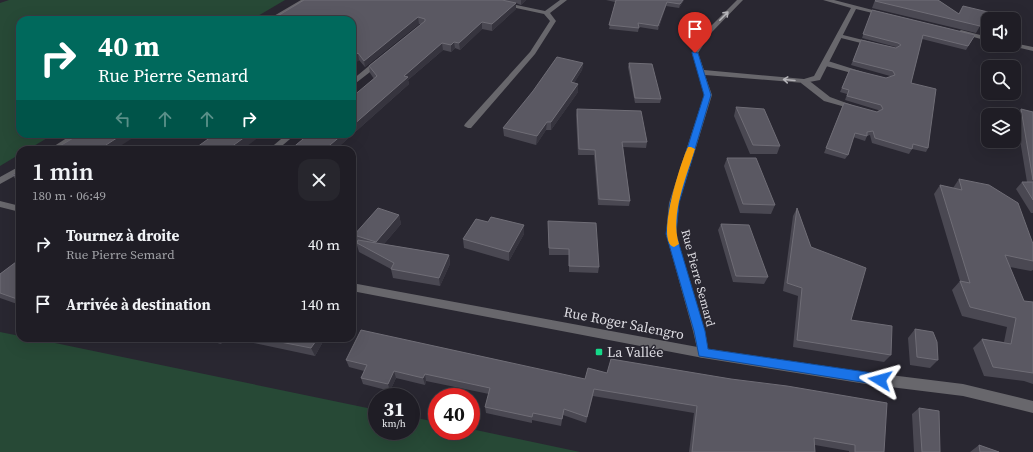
<!DOCTYPE html>
<html lang="fr">
<meta charset="utf-8">
<style>
:root{--surface:#1f1d25;--page:#27262d;--text:#f1f3f6;--muted:#a1a2a7;--line:#3c3b42}
body{margin:0;font-family:"Source Serif 4",serif;background:var(--page);color:var(--text);height:100vh;display:flex;flex-direction:column;font-size:15px;white-space:nowrap}
*{box-sizing:border-box;margin:0}
p{font-size:13px;color:var(--muted)}
.icon{flex:none;width:22px;height:22px;fill:none;stroke:currentColor;stroke-width:2;stroke-linecap:round;stroke-linejoin:round}
.map{position:relative;flex:1;overflow:hidden}
.details{position:absolute;left:16px;top:146px;width:340px;height:196px;display:flex;flex-direction:column;background:var(--surface);border-radius:12px;box-shadow:0 4px 16px #0002,0 0 0 1px var(--line)}
.details>*{flex:none}
.banner{position:absolute;left:16px;top:16px;width:340px;height:122px;border-radius:12px;box-shadow:0 4px 16px #0002,0 0 0 1px var(--line);background:#00695c;color:#fff;overflow:hidden}
.controls{position:absolute;left:981px;top:12px;display:grid;gap:8px}
.controls a{display:grid;place-items:center;width:40px;height:40px;border-radius:8px;background:var(--surface);box-shadow:0 4px 16px #0002,0 0 0 1px var(--line);font-size:20px}
.speed{position:absolute;left:368px;top:388px;display:flex;gap:8px;font-size:20px;font-weight:700;text-align:center}
.speed>*{display:grid;place-content:center;width:52px;height:52px;border-radius:50%;background:var(--surface);box-shadow:0 4px 16px #0002,0 0 0 1px var(--line);line-height:1}
.speed small{font-size:10px;font-weight:400}
.speed .limit{border:6px solid #d22;background:#fff;color:#111}
.pin{position:absolute;display:grid;place-items:center;width:34px;height:34px;color:#fff;margin:-41px -17px;border-radius:50% 50% 50% 0;rotate:-45deg;box-shadow:0 0 4px #0007}
.pin .icon{rotate:45deg}
.me{position:absolute;width:44px;margin:-22px;rotate:278deg;stroke-linejoin:round;filter:drop-shadow(0 0 3px #0008)}
.turn{display:flex;align-items:center;gap:14px;height:84px;padding:0 16px;font-size:18px}
.turn .icon{width:52px;height:52px;stroke-width:2.5}
.turn b{display:block;font-size:28px;line-height:34px}
.lanes{display:flex;align-items:center;height:38px;padding:0 16px;background:#0003;justify-content:center;gap:20px;direction:ltr}
.lanes .off{opacity:.35}
.round{display:grid;place-items:center;flex:none;width:42px;height:42px;border-radius:12px;background:var(--page)}
.overview{display:flex;align-items:center;justify-content:space-between;height:68px;padding:0 16px}
h1{font-size:24px;font-weight:600;line-height:30px}
ul{padding:0;list-style:none}
li{display:flex;align-items:center;gap:12px;height:60px;padding:0 16px}
li div{flex:1}
li b{display:block;font-size:15px}
li em{font-style:normal}
.map>svg:first-child{display:block}
</style>
<div class="map">
<svg width="1033" height="452" viewBox="0 0 1033 452">
<rect width="100%" height="100%" fill="#292731"/>
<!-- green -->
<path fill="#274936" d="M9,0H285L251,20H20V134H54L27,150H20V154L0,166V3Z
M0,332L20,336V338H31L377,410V431H411V417L437,422V431H471V429L580,452H0Z"/>
<g fill="none" stroke-linecap="round" stroke-linejoin="round">
<!-- service -->
<path fill="#68676c" fill-rule="evenodd" d="M839,34L875,43L876,44L873,46L837,37L836,36Z
M822,61H828L866,73L862,75H859L822,65Z
M801,79H807L830,97L860,108L856,110L824,101L801,83Z"/>
<!-- minor -->
<path fill="#68676c" fill-rule="evenodd" d="M301,0H308L275,20H267Z
M480,0H492L545,11L560,0H567L550,13L556,21L535,54L471,128H468L464,126L465,124L530,52L550,21L544,14Z
M737,0H743L711,33L698,53L704,70L804,79L814,76L851,8L823,0H834L888,14L885,16L856,9L820,80L804,83L705,75L712,95L679,203L676,234L705,331L709,353L707,357L703,358L699,357L693,331L666,234L669,203L704,95L692,53L706,31Z
M961,30L988,37V41L959,33L958,32Z
M1014,43L1033,47V51L1012,46L1011,45H1014Z
M376,60H382L383,62L352,86V80Z
M73,134H83L58,150H48Z
M287,134H296L277,150H268Z
M20,166V173L0,184V177Z"/>
<!-- tertiary -->
<path fill="#68676c" fill-rule="evenodd" d="M0,201L20,206V212L0,207Z
M352,283L703,348L866,372L963,384L1033,401V413L963,396L866,384L703,358L352,291Z"/>
</g>
<!-- wall -->
<path fill="#4a4852" d="M304,0H526L521,5L516,3V9L492,31L482,29L460,50L455,48L451,52L443,50L408,80L409,84L335,150H290L374,79L370,73L369,66L421,24H419L365,67L359,60L355,63L352,62V20Z
M606,0H684L679,8L666,6L658,30L639,27L638,32L609,29L615,2Z
M875,0H938L959,14L988,12L976,33L872,8Z
M872,10L975,35L966,50L922,39L911,83L928,148L926,152L912,149L909,154L872,143L870,135L867,136L865,141L853,137L848,155L845,159L824,153L842,107L877,112L879,111L878,110L845,100L847,94L840,92L848,73L886,78L891,77L890,76L851,65L861,40L896,48L897,47H896L862,38Z
M583,63L582,70L574,83L578,92L551,130H546L536,145L504,136L503,128Z
M629,63L661,99L660,103H635L628,67Z
M736,107L780,146L777,154H750L734,116Z
M577,109L647,142L646,148L623,147L630,201L629,206L598,205L594,155H578L576,115Z
M1021,109L1033,112V213H1031L1016,189L1022,182H1027L1016,116Z
M727,158L775,205L771,214L740,213L724,166Z
M20,170V183L18,182L12,175Z
M959,179L1033,244V270L1031,271L1010,267L1024,301L1033,302V384L1024,381L984,376L973,348L982,339L1004,342L1007,327L962,316L952,290L960,281L934,194L940,185L953,188Z
M797,208L811,247L851,320L891,355L884,362L793,347L798,296L783,291L793,216Z
M399,215L401,224L384,244L449,255L450,264L440,286L393,278L391,269L359,252L354,235L352,238L356,232Z
M548,221L599,267L598,273L569,272V255H549Z
M488,222L524,225V234L509,261L464,248L463,239Z
M721,224L768,277L764,284L733,282L718,230Z
M20,259V305L0,298V274Z
M915,329L938,360L930,368L910,365L908,338Z
M149,338H164L160,342Z
M201,338H225L221,344Z
M230,338H325L315,356Z
M346,360L585,379L884,452H849V451L815,445V452H689L694,413L593,396L586,423L563,415L561,426L532,420V423L486,413L485,407L489,394L426,381L425,385L396,378L390,391L363,384L361,378L364,371L349,367Z
M919,408L940,452H914L912,414Z
M979,445L999,452H970Z"/>
<!-- shaded-wall -->
<path fill="#36343e" d="M521,0H526L521,5Z
M683,0H684L679,8L680,4Z
M667,2L666,6L658,30V26Z
M516,3V9L492,31V24Z
M418,17L419,24L365,67L364,61Z
M482,22V29L460,50L459,43Z
M454,42L455,48L451,52V45Z
M442,43L443,50L408,80L409,84L335,150H324L343,134H352V126L404,76Z
M358,53L359,60L355,63L354,56Z
M583,63L582,70L570,90L571,82Z
M578,84V92L551,130V122Z
M547,122L546,130L536,145L537,136Z
M123,134H139L114,150L106,145Z
M249,134H263L242,150H227Z
M399,215L401,224L378,251L376,242Z
M524,225V234L509,261V252Z
M355,228L357,233L352,238V232Z
M449,255L450,264L440,286L439,278Z
M157,338H164L160,342Z
M217,338H225L221,344Z
M318,338H325L315,356L311,348Z
M394,371L396,378L390,391L388,384Z
M425,374L426,381L425,385L423,378Z"/>
<!-- building -->
<path fill="#5a5862" stroke="#6f6d76" d="M304,0H502L516,3L492,24L482,22L459,43L454,42L451,45L442,43L404,76L408,77L352,126V97L377,76L369,66L425,21V19L418,17L364,61L358,53L354,56L352,55V20H271Z
M616,0H683L680,4L667,2L658,26L638,23L639,28L609,25Z
M876,0H938L959,14L963,6L988,12L980,26L875,1Z
M872,10L975,35L968,46L923,35L911,83L936,89L928,148L913,144L912,149L875,138L873,131L867,132V136L855,133L848,155L826,148L844,103L877,112L883,109L881,105L847,96L849,90L842,88L850,69L886,78L895,75L893,71L853,61L861,40L896,48L901,45L898,43L863,34Z
M557,57L583,63L571,82L578,84L551,122H547L537,136L503,128L533,91Z
M629,63L652,64L661,99L635,98Z
M736,107L764,109L780,146L753,145Z
M577,109L641,111L647,142H622L630,201L599,199L595,150L579,149Z
M1021,109L1033,112V180Z
M80,134H123L106,145L121,150H53Z
M215,134H249L227,150H193Z
M309,134H343L324,150H290Z
M727,158H756L775,205L743,204Z
M20,170V177L12,175Z
M959,179L989,185L1018,203L1033,244V261L1005,255L1024,301L1033,302V373L993,367L982,339L1011,344L1016,318L970,307L960,281L970,283L940,185L962,190Z
M1022,182H1033V200Z
M378,208L399,215L376,242L354,235Z
M797,208L811,247L866,268L851,320L892,326L891,355L797,340L802,288L787,283Z
M491,217L524,225L509,252L463,239L476,219L488,222Z
M548,221L596,223L599,267L569,266V249L549,248Z
M721,224L749,225L768,277L736,276Z
M352,227L355,228L352,232Z
M358,240L449,255L439,278L391,269L394,263L357,243Z
M20,259V300L0,293V274Z
M915,329L933,332L937,342L938,360L917,357Z
M361,330L585,379L588,368L607,373L611,359L731,379L787,386L887,403L884,452H855V445L814,438L815,452H692L697,406L594,389L587,417L564,409L562,419L533,413L532,417L485,407L490,388L425,374L423,378L394,371L388,384L361,378L367,365L346,360Z
M260,338H318L311,348Z
M919,408L939,411L940,452H922Z
M979,445L999,452H980Z"/>
<!-- one-way arrows -->
<defs><path id="oneway-shaft" d="M-6 0H5M1.5-3L5.5 0L1.5 3" fill="none" stroke-width="1.6" stroke-linecap="round" stroke-linejoin="round"/></defs>
<g stroke="#b5b4b9">
<use href="#oneway-shaft" transform="translate(724 16) rotate(-45)"/>
<use href="#oneway-shaft" transform="translate(789 80) rotate(-175)"/>
</g>
<!-- route -->
<path fill="#1a73e8" stroke="#114b97" d="M692,52L698,53L711,95L679,203L676,234L705,331L708,349L880,374L884,376L885,380L884,383L880,385L699,356L694,331L666,234L670,203L704,95L692,53Z"/>
<!-- slow -->
<path fill="#f59e0b" d="M688,147H691L695,149C686,178 670,214 679,244L674,247C655,242 681,161 688,147Z"/>
<!-- markers -->
<rect fill="#15d989" stroke="#292731" stroke-width="1.5" x="595" y="348" width="8" height="8" rx="2"/>
<g text-anchor="middle" stroke-width="3" stroke-linejoin="round" paint-order="stroke">
<!-- street labels -->
<g font-size="12" fill="#dedde3" stroke="#292731">
<text transform="translate(698 278) rotate(75)" y="4">Rue Pierre Semard</text>
</g>
<!-- near-street labels -->
<g font-size="14" fill="#dedde3" stroke="#292731">
<text transform="translate(624 323) rotate(11)" y="5">Rue Roger Salengro</text>
</g>
<!-- near-poi labels -->
<g font-size="14" fill="#dedde3" stroke="#292731" text-anchor="start">
<text x="607" y="357">La Vallée</text>
</g>
</g>
</svg>
<div class="controls">
<a><svg class="icon" aria-label="sound" viewBox="0 0 24 24"><path d="M4 9h4l5-4v14l-5-4H4zM17 9q2 3 0 6"/></svg></a>
<a><svg class="icon" aria-label="search" viewBox="0 0 24 24"><circle cx="10" cy="10" r="6"/><path d="M15 15l6 6"/></svg></a>
<a><svg class="icon" aria-label="layers" viewBox="0 0 24 24"><path d="M12 4l9 5-9 5-9-5zM3 14l9 5 9-5"/></svg></a>
</div>
<div class="speed"><div>31<small>km/h</small></div><div class="limit">40</div></div>
<div class="pin" style="left:695px;top:53px;background:#d93025"><svg class="icon" aria-label="arrive" viewBox="0 0 24 24"><path d="M6 21V4h12l-3 4 3 4H6"/></svg></div>
<svg class="me" style="left:880px;top:380px" viewBox="-20 -20 40 40"><path d="M0-17L14 15 0 8-14 15z" fill="#1a73e8" stroke="#fff" stroke-width="4"/></svg>
<div class="banner">
<div class="turn"><svg class="icon" aria-label="right" viewBox="0 0 24 24"><path d="M7 20v-9h11M14 6l5 5-5 5"/></svg><div><b>40 m</b>Rue Pierre Semard</div></div>
<div class="lanes"><svg class="icon off" aria-label="left" viewBox="0 0 24 24"><path d="M17 20v-9H6M10 6l-5 5 5 5"/></svg><svg class="icon off" aria-label="ahead" viewBox="0 0 24 24"><path d="M12 20V5M6 11l6-6 6 6"/></svg><svg class="icon off" aria-label="ahead" viewBox="0 0 24 24"><path d="M12 20V5M6 11l6-6 6 6"/></svg><svg class="icon" aria-label="right" viewBox="0 0 24 24"><path d="M7 20v-9h11M14 6l5 5-5 5"/></svg></div>
</div>
<section class="details">
<div class="overview"><div><h1>1 min</h1><p>180 m · 06:49</p></div><a class="round"><svg class="icon" aria-label="close" viewBox="0 0 24 24"><path d="M6 6l12 12M18 6L6 18"/></svg></a></div>
<ul>
<li><svg class="icon" aria-label="right" viewBox="0 0 24 24"><path d="M7 20v-9h11M14 6l5 5-5 5"/></svg><div><b>Tournez à droite</b><p>Rue Pierre Semard</p></div><em>40 m</em></li>
<li><svg class="icon" aria-label="arrive" viewBox="0 0 24 24"><path d="M6 21V4h12l-3 4 3 4H6"/></svg><div><b>Arrivée à destination</b></div><em>140 m</em></li>
</ul>
</section>
</div>
